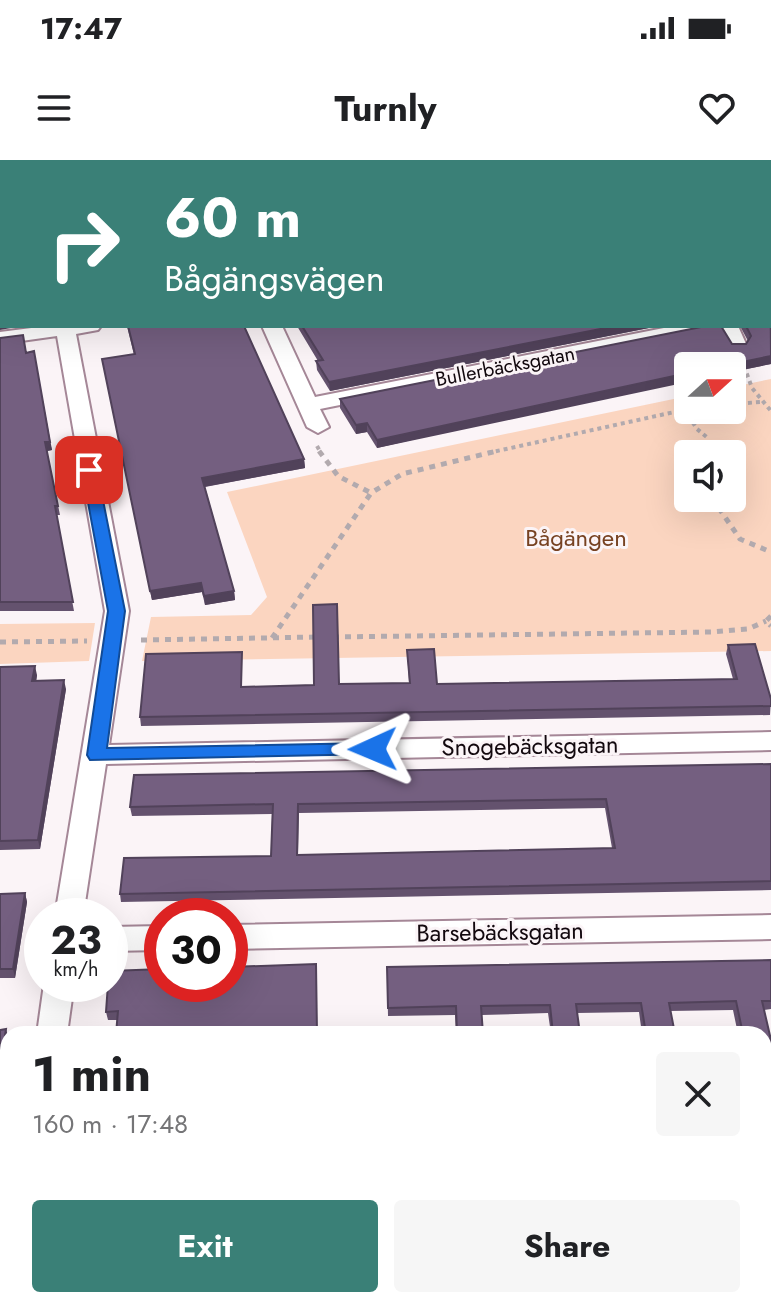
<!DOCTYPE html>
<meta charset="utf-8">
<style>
:root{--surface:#fff;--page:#f6f6f6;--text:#202124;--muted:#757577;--accent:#3a8077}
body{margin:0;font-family:Jost,sans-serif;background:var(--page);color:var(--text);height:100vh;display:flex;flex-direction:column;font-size:30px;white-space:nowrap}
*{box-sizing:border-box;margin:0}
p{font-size:26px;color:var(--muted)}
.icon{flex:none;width:44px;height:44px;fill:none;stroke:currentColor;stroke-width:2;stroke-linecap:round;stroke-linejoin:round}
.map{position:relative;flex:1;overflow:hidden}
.details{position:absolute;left:0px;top:866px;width:772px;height:282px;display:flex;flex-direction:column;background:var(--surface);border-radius:24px 24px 0 0;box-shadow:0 8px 32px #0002}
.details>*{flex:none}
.guide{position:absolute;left:0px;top:0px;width:772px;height:168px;box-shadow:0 8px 32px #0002;background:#3a8077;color:#fff;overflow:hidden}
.needle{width:52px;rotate:69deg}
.controls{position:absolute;left:674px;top:192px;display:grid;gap:16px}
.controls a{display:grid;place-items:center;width:72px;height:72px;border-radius:8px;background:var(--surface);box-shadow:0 8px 32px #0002;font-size:40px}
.speed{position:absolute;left:24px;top:738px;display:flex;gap:16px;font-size:40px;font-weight:700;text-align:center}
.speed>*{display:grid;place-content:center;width:104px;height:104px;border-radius:50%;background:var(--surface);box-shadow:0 8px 32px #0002;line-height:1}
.speed small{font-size:20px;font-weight:400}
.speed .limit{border:12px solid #d22;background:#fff;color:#111}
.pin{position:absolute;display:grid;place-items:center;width:68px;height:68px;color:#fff;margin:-34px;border-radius:16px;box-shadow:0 4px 12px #0006}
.me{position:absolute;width:88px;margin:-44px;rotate:269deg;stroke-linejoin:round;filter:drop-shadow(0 0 6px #0008)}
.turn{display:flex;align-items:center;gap:28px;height:168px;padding:0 32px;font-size:36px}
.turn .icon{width:104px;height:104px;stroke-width:2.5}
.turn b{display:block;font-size:56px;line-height:68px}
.round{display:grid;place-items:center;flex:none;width:84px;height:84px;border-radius:8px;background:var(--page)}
.headline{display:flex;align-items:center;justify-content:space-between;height:136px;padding:0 32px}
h1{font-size:48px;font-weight:700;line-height:60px}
.cta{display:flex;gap:16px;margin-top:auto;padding:16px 32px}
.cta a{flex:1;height:92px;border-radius:8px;background:var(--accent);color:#fff;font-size:32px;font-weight:700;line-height:92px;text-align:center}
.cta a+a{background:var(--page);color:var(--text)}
.status{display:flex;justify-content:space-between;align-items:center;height:56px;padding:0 40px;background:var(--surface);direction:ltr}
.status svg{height:22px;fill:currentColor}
header{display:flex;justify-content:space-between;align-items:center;height:104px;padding:0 32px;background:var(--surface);font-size:36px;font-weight:700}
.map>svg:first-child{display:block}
</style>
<div class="status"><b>17:47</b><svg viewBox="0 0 49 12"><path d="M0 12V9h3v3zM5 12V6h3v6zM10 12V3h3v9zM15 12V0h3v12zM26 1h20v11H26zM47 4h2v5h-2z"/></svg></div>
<header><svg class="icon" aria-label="menu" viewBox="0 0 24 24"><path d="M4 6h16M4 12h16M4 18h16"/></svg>Turnly<svg class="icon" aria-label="heart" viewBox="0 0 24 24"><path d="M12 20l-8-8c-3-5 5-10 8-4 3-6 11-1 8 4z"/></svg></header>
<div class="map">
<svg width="771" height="1147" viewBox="0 0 771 1147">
<rect width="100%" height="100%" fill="#fbf4f7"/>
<!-- green -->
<path fill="#fbd5c0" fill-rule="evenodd" d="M771,219V491L142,501L151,457L251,455L267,437L227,332L688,236V250H732V227ZM688,294H732V338H688Z
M95,463L89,501L0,504V464Z"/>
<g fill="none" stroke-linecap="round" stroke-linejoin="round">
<defs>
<path id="street" d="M0,0H10V2H2V7Z
M720,0H737L738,2H721Z
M770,40H771V51H770Z
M0,88H2V98H0Z
M47,166H101L98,170L76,174L129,451L109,585L771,572V590L106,604L83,756H55L105,451L57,176L0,184V172Z
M262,166H282L315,237L674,166H713L703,172L320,249L329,267L318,273L307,267Z
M718,166H738L747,186L744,190H730Z
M771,755V779L230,789V765Z
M162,766V790L110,791V767Z
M44,824H74L67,874H37Z
M764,1031L771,1032V1064L764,1063Z
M8,1125V1140H31L30,1147H0V1129Z"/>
<path id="secondary" d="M2,26V42L0,43V27Z"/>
</defs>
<!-- street casing -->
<use href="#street" stroke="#a58797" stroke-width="4"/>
<!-- secondary casing -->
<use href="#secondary" stroke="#a58797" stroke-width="4"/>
<!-- path-far1 -->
<path stroke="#b2aaae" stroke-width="4" stroke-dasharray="4 4" stroke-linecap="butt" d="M277,2L289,0
M744,206L752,228L771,251
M732,244L761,242
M684,249L697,269L709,279
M317,286L321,293
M488,293L688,249"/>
<!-- path -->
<path stroke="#b2aaae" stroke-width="5" stroke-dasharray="6 6" stroke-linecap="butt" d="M319,291L338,316L371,333
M712,338L740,379L771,392
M771,456L766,461L771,466
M333,477L711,472L748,469L766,461
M272,478L371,333L402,314L497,291
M141,480L319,477
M0,482L87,481"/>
<!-- street -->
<use href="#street" fill="#fff" fill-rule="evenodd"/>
<!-- secondary -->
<use href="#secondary" fill="#fff" fill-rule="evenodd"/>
</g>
<!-- wall -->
<path fill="#64526e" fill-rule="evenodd" d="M771,75V204L732,212V206L377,288L367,272L356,274L340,248V239L732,184H746L748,181L740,166H770Z
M127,166H244L304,299L305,308L205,327L234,431L235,440L205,445L202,432L152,440L104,208L134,195Z
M297,166H659L330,231L317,210L316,201H318Z
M0,178L26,192L52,290L47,291L60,355H56L74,451H0Z
M728,485L771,539L770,555L141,566L140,557L242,492V527L409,523L407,490L437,524L733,519L726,494Z
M0,507L37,515L36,521L66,529L40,689L0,690Z
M771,604V730L121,742L120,734L271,696L272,654L132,656L130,647ZM605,648L612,688L298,695L299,653Z
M25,733L27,742L15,818H0V734Z
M771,800V849L764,850L771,880V957H764V874H738L733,850L670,851L675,874H642L639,852L577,853L580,874H551L548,853L482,855L483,874H456L455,855L388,856L387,807Z
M162,809L117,860H108L106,852Z
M470,1140H764L771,1147H578V1144L471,1147Z"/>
<!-- shaded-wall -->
<path fill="#51425a" d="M41,0H87V1L36,2V1Z
M181,0H195V1L177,2Z
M2,160V166H22L0,170V161Z
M616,166H659L330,231L329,222Z
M34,191L52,290L47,291Z
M771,196V204L732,212V206H723Z
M688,213V222L377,288V280Z
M367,263V272L356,274V265Z
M304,299L305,308L203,327L202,318Z
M201,423L202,432L152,440L150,431Z
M234,431L235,440L205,445L204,436Z
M35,506L37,515L35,530L32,521Z
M64,520L66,529L40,689L38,680Z
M25,733L27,742L15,818L13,809Z
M6,869L8,876V882L0,933V907Z"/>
<!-- building -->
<path fill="#745f80" stroke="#51425a" stroke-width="2" fill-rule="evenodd" d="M89,0H181L177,2H90Z
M199,0H241L242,2H200Z
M318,0H709L711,2H320Z
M770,73L771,196L723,206H688V213L377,280L367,263L356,265L340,239L706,166H721L732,184H746L751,176L746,166H770Z
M0,97H2V160L0,161Z
M128,166H244L304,299L202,318L234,431L204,436L201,423L150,431L102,199L135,194Z
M302,166H616L329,222L316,201L323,200Z
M23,175L26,193L34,191L50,282H45L58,346H55L73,442H0V178Z
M337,444L339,524L410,523L407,490L434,489L437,524L737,519L728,485L755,484L771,539V546L140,557L146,494L242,492L241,527L314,525L313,445Z
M35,506L32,521L64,520L38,680L0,681V507Z
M771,604V721L120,734L124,698L271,696L273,644L130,647L134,615ZM606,639L615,688L297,695L298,644Z
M25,733L13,809H0V734Z
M771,800V841H762L771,880V949H764V874H743L736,841L669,843L675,874H646L641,843L576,844L580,874H553L550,845L481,846L483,874H457L456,846L388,848L387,807Z
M316,804L317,874H116L118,851L106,852L108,824H110V811L162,809V824H230V807Z
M6,869L0,907V870Z
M771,1136V1147H581L580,1140H764V1137Z
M66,1140H205V1147H65Z
M286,1140H319V1147H286Z
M472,1140H505V1147H472Z"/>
<!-- route -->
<path fill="#1a73e8" stroke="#114b97" stroke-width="2" d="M89,305L97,310L125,451L107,588L373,583L382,589L379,594L90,600L87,595L108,451L82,310Z"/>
<g text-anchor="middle" stroke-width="6" stroke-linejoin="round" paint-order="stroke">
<!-- far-street labels -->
<g font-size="20" fill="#12080e" stroke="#fbf4f7">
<text transform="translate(505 206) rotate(-11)" y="7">Bullerbäcksgatan</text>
</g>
<!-- park labels -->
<g font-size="24" fill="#774222" stroke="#fbf4f7">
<text x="576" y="386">Bågängen</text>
</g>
<!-- street labels -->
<g font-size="24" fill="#12080e" stroke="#fbf4f7">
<text transform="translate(530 586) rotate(-1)" y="8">Snogebäcksgatan</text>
<text transform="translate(500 772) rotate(-1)" y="8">Barsebäcksgatan</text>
</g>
</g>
</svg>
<div class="controls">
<a><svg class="needle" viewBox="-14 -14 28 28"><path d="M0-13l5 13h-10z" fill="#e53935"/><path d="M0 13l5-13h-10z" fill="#757577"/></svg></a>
<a><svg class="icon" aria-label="sound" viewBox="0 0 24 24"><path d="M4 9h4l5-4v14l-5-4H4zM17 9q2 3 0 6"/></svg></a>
</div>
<div class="speed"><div>23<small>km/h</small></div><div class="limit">30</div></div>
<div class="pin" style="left:89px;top:310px;background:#d93025"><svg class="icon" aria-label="arrive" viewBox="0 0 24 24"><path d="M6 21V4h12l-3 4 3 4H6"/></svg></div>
<svg class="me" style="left:373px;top:589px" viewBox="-20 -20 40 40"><path d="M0-17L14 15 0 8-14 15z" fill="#1a73e8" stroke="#fff" stroke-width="4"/></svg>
<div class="guide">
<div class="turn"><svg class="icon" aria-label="right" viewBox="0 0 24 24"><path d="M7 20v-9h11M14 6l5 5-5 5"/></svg><div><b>60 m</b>Bågängsvägen</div></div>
</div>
<section class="details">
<div class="headline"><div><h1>1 min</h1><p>160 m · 17:48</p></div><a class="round"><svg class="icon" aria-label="close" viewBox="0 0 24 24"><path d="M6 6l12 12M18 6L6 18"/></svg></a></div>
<div class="cta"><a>Exit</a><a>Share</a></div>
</section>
</div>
